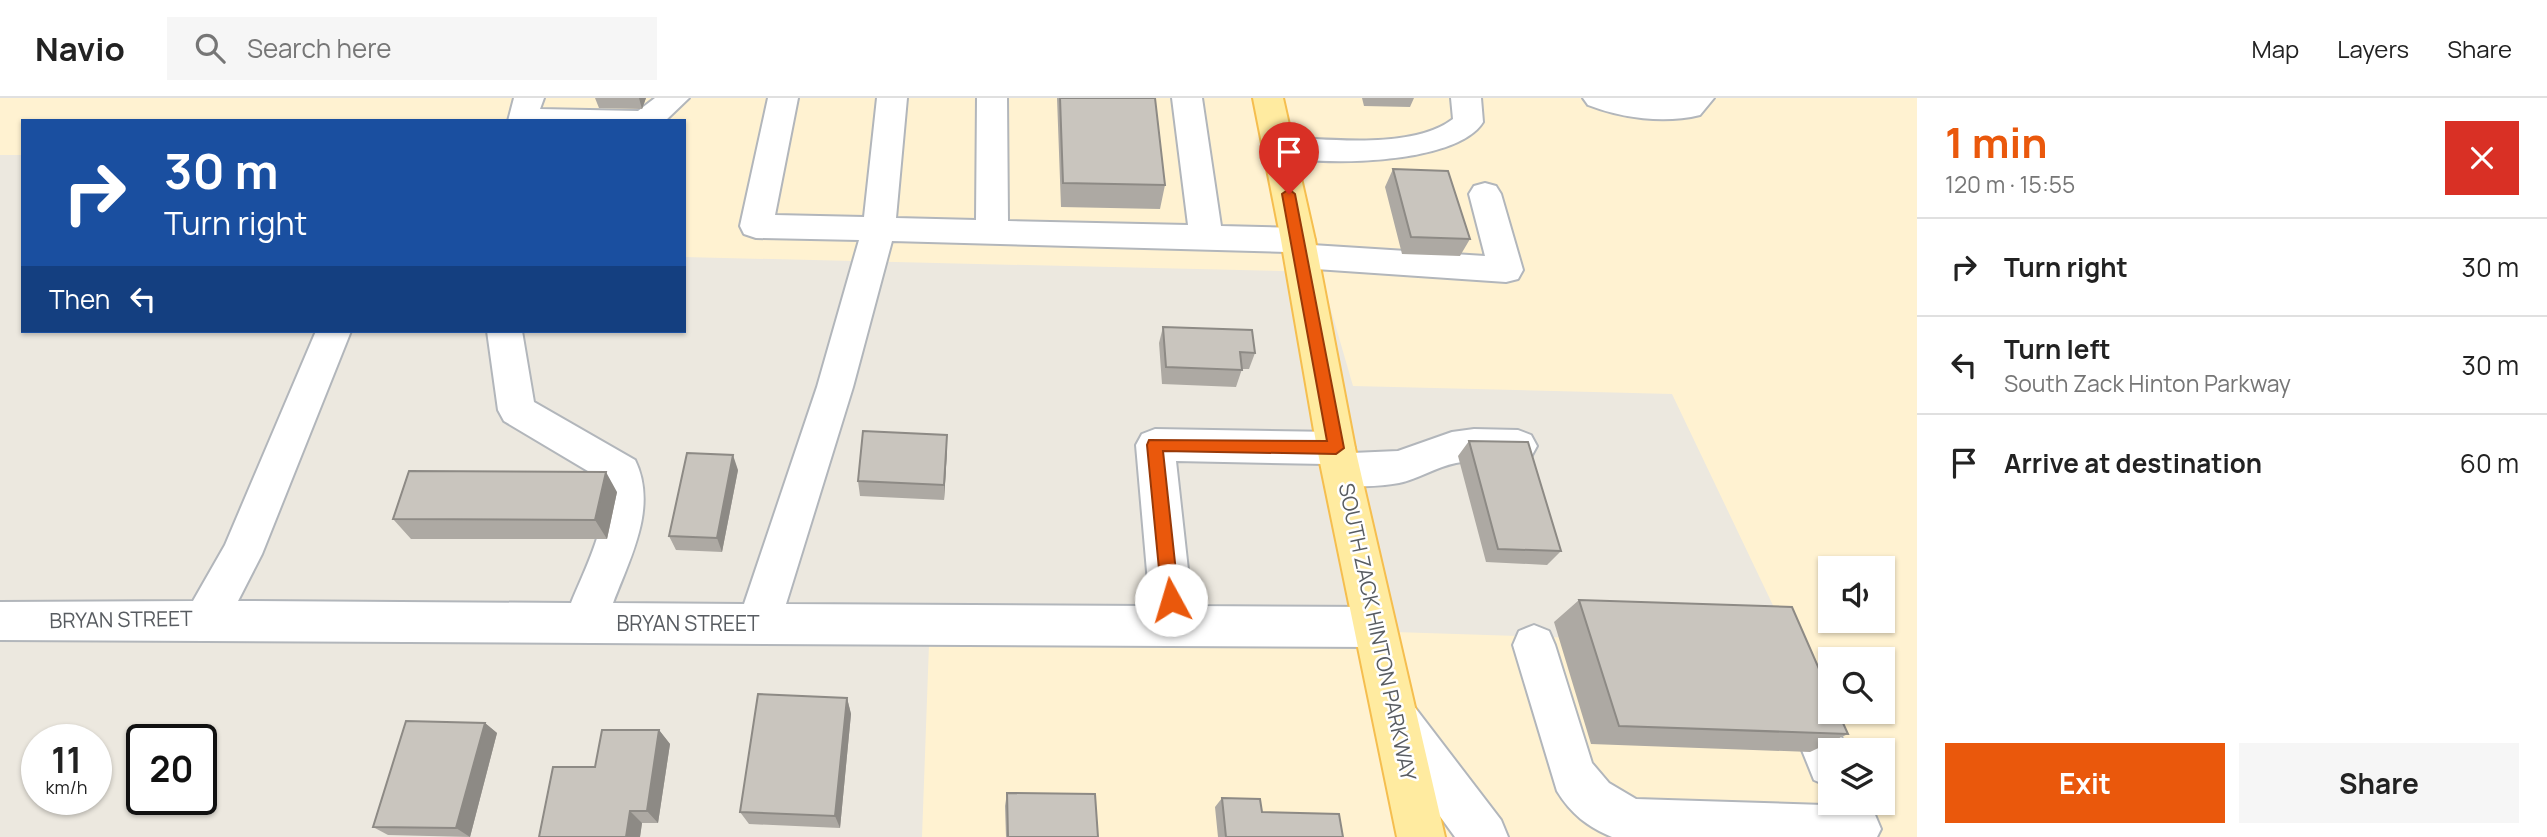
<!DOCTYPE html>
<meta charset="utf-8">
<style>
:root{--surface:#fff;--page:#f6f6f6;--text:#222;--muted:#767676;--line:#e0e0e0;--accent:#ea580c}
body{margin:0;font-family:Manrope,sans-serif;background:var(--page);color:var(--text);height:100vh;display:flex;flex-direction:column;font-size:26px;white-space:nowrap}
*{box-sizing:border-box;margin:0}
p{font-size:23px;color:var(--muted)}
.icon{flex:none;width:38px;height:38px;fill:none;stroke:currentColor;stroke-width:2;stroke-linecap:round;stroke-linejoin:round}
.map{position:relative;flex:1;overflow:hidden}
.side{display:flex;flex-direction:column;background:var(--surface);width:630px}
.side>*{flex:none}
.top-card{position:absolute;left:21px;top:21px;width:665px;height:214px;border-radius:0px;box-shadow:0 2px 5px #0004;background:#1a4fa0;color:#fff;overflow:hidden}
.controls{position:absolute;left:1818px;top:458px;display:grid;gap:14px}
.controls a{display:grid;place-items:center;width:77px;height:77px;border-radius:0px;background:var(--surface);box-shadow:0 2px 5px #0004;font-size:35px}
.speed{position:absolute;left:21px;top:626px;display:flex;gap:14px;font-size:35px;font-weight:700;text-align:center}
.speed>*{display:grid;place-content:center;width:91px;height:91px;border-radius:50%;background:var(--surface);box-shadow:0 2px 5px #0004;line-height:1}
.speed small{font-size:18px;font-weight:400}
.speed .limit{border:4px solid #111;border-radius:10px;background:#fff;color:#111}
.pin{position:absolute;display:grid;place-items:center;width:60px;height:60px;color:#fff;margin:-72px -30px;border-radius:50% 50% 50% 0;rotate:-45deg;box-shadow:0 0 7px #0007}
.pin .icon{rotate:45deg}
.me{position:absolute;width:77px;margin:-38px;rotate:354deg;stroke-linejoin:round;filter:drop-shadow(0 0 5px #0008)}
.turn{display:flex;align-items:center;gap:24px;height:147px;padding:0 28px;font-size:32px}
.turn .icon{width:91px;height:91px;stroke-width:2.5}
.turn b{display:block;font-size:49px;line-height:60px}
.then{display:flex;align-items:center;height:66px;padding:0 28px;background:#0003;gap:14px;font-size:26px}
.round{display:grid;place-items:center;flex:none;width:74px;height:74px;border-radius:0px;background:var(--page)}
.summary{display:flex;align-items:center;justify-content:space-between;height:119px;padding:0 28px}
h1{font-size:42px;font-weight:700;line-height:52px;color:var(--accent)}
.primary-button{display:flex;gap:14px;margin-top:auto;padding:14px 28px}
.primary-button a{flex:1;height:80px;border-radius:0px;background:var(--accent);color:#fff;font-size:28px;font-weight:700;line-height:80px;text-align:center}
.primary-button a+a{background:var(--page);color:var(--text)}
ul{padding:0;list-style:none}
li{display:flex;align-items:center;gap:21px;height:98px;padding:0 28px;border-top:2px solid var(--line)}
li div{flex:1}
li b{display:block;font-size:26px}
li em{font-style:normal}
header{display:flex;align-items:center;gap:42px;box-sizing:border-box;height:98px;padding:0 35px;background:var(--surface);border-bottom:2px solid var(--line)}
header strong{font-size:33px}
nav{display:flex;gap:38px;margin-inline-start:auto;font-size:24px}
.search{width:490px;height:63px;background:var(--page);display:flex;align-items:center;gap:18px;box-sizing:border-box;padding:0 24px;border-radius:0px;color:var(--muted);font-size:26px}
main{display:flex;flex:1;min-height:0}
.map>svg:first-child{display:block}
</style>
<header>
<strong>Navio</strong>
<div class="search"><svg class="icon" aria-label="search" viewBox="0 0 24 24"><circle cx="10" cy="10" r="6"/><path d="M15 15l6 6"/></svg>Search here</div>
<nav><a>Map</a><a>Layers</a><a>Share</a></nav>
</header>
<main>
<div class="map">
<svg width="1917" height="739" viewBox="0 0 1917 739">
<rect width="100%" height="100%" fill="#ece8df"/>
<!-- commercial -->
<path fill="#fff2d1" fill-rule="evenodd" d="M0,0H1917V739H922L930,519L1792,547L1672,296L1353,288L1320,174L684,159V23H23V57H0ZM1830,471H1883V523H1830ZM1830,562H1883V614H1830ZM1830,653H1883V705H1830Z"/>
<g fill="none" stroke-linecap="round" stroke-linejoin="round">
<defs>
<path id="minor" d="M514,0H544L540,11L638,13L655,0H689L665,23H508Z
M768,0H798L775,117L864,119L877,0H907L896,120L976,122L977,0H1007L1008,123L1188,127L1172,0H1202L1221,128L1298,130L1310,134L1315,142L1312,147L1485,158L1469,96L1474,88L1485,85L1496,88L1501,96L1523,172L1518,181L1506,184L1301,170L1289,167L1284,158L1287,154L892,143L853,289L786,506L1150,508L1136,347L1142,336L1155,331L1336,334L1349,339L1355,350L1352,355L1398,353L1452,334L1474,331L1518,332L1531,337L1537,348L1531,359C1507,367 1481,360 1456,365C1436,369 1418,381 1399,385C1378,389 1348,390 1328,383L1323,372L1326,366L1176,363L1192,508L1375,509L1390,515L1396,529L1390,543L1375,549L0,542V504L193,503L225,447L316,233H351L262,456L238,503L571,505C587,466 610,424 603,382L504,323L498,312L487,233H522L534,304L635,362C658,409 630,460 613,505L744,506L817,289L859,142L756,140L744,136L740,128Z
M1451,0H1481L1483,24C1456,68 1314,69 1268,56L1264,49L1268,42L1279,39C1328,41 1412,52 1453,21Z
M1583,0H1714L1700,17C1664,26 1621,20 1588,7Z
M1534,527L1549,533L1555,547L1592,665L1609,685L1636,701L1824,707L1830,689V705H1870L1881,731L1877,739H1612C1588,729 1571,716 1557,693L1513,547L1519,533Z
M1803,579L1819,585L1847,653H1830V689L1814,682L1781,600L1787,585Z
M1397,600L1413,607L1501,722L1508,739H1455L1381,637L1375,622L1381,607Z"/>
<path id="major" d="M1253,0H1283L1315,142L1355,350L1445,739H1397L1317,350L1281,142Z"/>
</defs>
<!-- minor casing -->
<use href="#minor" stroke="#b2b6bb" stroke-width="4"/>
<!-- major casing -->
<use href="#major" stroke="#f5be4f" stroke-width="4"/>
<!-- minor -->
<use href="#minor" fill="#fff" fill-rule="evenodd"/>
<!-- major -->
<use href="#major" fill="#ffeba0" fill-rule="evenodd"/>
</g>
<!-- wall -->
<path fill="#ada9a3" d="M595,0H646L642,11L599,10Z
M1057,0H1155L1165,87L1160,111L1061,109Z
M1362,0H1414L1410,9L1364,8Z
M1393,71L1470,141L1460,158L1402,156L1385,89Z
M1163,229L1255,255L1249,271H1242L1236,289L1162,286L1159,245Z
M1469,343L1561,453L1547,467L1486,464L1458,358Z
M947,352L944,402L860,398L858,383Z
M738,372L722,454L676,452L669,438Z
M617,394L607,441H411L393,421Z
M1579,502L1848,636L1810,654L1591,646L1554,524Z
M847,600L851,616L840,730L749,726L740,714Z
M485,625L497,635L470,739L388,737L373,729Z
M659,632L670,646L658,725H642L640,739L595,669Z
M1007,695L1098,739H1006L1005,708Z
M1222,700L1262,714L1343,739H1218L1215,709Z"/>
<!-- shaded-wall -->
<path fill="#8d8a85" d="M639,0H646L642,11Z
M947,337V352L944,402V387Z
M733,357L738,372L722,454L717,440Z
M606,374L617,394L607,441L595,422Z
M847,600L851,616L840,730L835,718Z
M485,625L497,635L470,739L456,730Z
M659,632L670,646L658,725L647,713Z
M630,713L642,725L640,739H626Z"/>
<!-- building -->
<path fill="#c9c5be" stroke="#8d8a85" stroke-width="2" d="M1060,0H1155L1165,87L1063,85Z
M1393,71L1448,73L1470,141L1411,139Z
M1163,229L1252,232L1255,255L1240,254L1242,272L1166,269Z
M863,333L947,337L944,387L858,383Z
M1469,343L1528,344L1561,453L1498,451Z
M687,355L733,357L717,440L669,438Z
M409,373L606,374L595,422L393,421Z
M1579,502L1792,509L1830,596V614H1838L1848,636L1619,628Z
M758,596L847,600L835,718L740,714Z
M406,623L485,625L456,730L373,729Z
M602,632H659L647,713H630L626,739H539L553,669H595Z
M1007,695L1095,696L1098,739H1008Z
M1222,700L1260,701L1262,714L1339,716L1343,739H1226Z"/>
<!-- route -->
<path fill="#ea580c" stroke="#983908" stroke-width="2" d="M1289,91L1295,96L1344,350L1336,356L1163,353L1179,502L1177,507L1171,510L1165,507L1162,502L1147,347L1149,342L1327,343L1282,96Z"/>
<g text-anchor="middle" stroke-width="5" stroke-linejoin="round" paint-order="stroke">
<!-- street labels -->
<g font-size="21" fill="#585c61" stroke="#fff">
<text transform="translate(121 522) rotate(-1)" y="7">BRYAN STREET</text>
<text x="688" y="533">BRYAN STREET</text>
<text transform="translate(1377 534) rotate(78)" y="7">SOUTH ZACK HINTON PARKWAY</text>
</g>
</g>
</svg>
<div class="controls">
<a><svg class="icon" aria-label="sound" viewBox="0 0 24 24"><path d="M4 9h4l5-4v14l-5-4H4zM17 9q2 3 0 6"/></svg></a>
<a><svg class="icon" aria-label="search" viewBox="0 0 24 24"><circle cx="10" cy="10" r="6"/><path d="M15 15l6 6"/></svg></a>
<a><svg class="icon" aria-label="layers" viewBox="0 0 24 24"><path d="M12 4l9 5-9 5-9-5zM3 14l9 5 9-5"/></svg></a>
</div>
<div class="speed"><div>11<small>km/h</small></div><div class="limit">20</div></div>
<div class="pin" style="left:1289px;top:96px;background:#d93025"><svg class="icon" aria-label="arrive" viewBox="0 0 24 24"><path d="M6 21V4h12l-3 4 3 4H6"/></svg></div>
<svg class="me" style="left:1171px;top:502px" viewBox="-20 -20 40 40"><circle r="19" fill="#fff"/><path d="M0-13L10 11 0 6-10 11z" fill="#ea580c"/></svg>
<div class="top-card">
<div class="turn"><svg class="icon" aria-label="right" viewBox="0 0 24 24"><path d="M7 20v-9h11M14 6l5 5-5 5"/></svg><div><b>30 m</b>Turn right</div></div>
<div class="then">Then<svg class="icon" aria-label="left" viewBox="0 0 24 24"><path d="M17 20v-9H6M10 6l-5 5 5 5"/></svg></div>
</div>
</div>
<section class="side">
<div class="summary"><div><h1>1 min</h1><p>120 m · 15:55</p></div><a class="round" style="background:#d93025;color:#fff"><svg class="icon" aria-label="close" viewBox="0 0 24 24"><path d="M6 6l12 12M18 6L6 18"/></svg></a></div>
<ul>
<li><svg class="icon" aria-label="right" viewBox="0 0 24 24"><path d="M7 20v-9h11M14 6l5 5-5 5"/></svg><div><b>Turn right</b></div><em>30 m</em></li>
<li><svg class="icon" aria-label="left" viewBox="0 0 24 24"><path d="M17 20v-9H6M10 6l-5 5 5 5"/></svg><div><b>Turn left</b><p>South Zack Hinton Parkway</p></div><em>30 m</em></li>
<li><svg class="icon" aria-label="arrive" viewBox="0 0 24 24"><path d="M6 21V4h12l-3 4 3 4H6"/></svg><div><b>Arrive at destination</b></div><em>60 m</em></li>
</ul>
<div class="primary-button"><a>Exit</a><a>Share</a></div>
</section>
</main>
